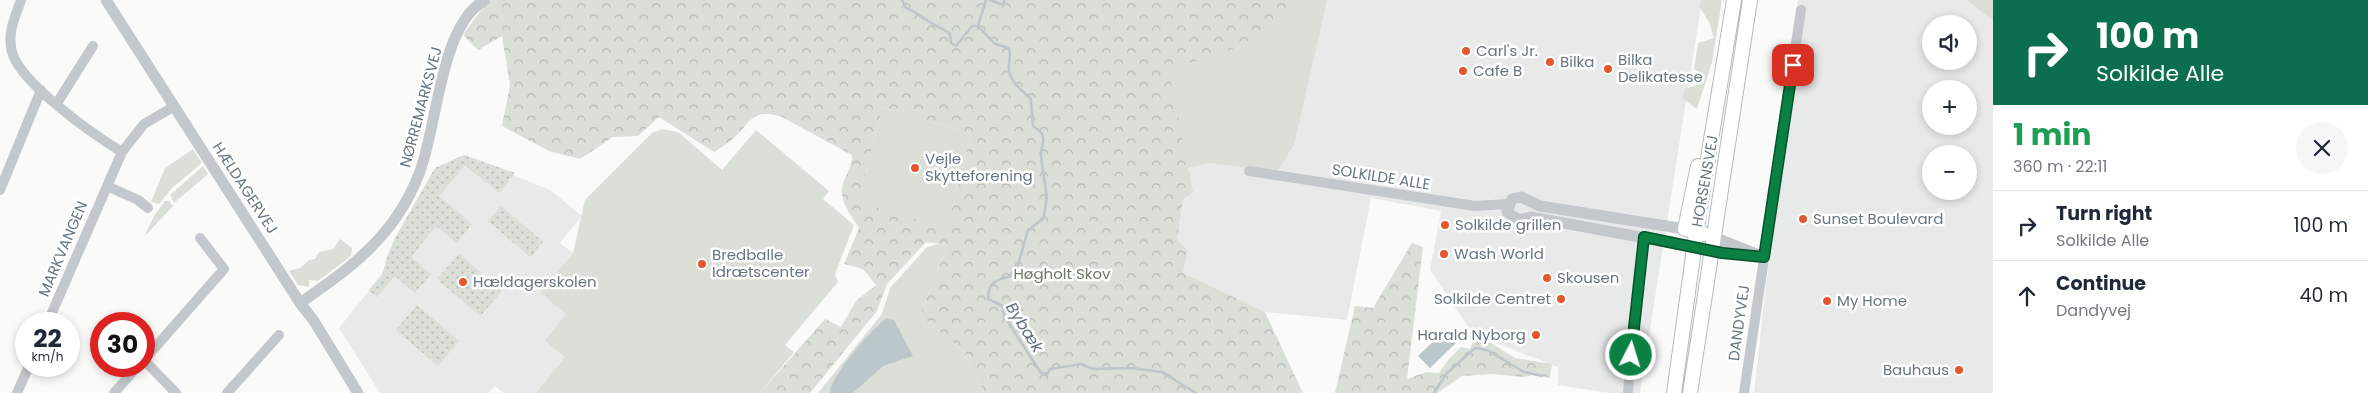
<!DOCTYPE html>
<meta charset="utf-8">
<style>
:root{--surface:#fff;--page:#f6f6f7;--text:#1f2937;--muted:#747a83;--line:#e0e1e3}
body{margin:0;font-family:Poppins,sans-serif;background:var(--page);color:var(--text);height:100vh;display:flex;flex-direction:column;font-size:19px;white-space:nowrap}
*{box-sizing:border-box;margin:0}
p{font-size:16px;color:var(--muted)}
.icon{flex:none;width:28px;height:28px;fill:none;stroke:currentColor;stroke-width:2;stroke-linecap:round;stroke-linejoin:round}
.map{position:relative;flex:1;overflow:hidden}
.sheet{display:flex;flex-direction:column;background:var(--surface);width:375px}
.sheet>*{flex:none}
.top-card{background:#0b6e4f;color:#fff;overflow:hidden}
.buttons{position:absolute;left:1922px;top:15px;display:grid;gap:10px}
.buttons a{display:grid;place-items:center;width:55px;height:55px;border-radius:50%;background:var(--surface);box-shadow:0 2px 8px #0003;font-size:25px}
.speed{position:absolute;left:15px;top:312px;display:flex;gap:10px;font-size:25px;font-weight:700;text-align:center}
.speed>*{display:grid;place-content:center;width:65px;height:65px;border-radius:50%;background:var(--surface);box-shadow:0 2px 8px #0003;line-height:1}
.speed small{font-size:12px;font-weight:400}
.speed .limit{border:8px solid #d22;background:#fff;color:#111}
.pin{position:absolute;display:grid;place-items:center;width:42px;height:42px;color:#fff;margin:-21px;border-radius:10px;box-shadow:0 2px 8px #0006}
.me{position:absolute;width:55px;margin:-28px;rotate:5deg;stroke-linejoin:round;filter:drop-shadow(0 0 4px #0008)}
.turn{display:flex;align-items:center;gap:18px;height:105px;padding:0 20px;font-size:22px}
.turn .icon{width:65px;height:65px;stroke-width:2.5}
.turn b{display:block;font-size:35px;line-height:42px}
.round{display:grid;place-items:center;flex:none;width:52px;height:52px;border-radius:26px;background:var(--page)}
.overview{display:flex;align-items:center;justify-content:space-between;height:85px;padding:0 20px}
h1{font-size:30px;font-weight:700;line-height:38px;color:#1e9e55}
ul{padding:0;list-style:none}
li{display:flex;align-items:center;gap:15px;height:70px;padding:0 20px;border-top:1px solid var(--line)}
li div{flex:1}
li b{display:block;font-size:19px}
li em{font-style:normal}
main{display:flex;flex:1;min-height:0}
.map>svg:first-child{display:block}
</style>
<main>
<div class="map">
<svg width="1993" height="393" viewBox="0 0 1993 393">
<defs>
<pattern id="forest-crowns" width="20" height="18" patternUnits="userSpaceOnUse" patternTransform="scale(1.25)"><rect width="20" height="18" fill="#dadfd7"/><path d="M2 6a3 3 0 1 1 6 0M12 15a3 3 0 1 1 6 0" fill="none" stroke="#b4b9b4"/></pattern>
<pattern id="park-dots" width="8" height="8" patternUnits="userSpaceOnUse" patternTransform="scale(1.25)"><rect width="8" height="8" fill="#dadfd7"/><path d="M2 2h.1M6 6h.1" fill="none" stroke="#b4b9b4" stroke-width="1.8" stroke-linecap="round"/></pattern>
</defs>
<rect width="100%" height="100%" fill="#fafaf8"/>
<!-- built -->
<path fill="#e8e9e9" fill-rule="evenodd" d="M1292,0H1702L1640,393H1610L1558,385V367L1473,334L1430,270L1441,211L1371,198L1347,320L1265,312L1183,273L1188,251L1177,240L1183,198L1169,70L1239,47L1290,11Z
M1798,0H1966L1993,21V393H1754ZM1931,24H1969V61H1931ZM1931,89H1969V126H1931ZM1931,154H1969V191H1931Z
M464,155L550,190L582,216L560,243L573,253L540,293L566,314L565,357L536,393H503L495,386L489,393H380L339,328L383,273L386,260L395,238L435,168Z"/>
<!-- grass -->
<path fill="#dadfd7" d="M1292,0H1327L1294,145L1277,171L1209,163L1188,168L1169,70L1239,47L1290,11Z
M1702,0H1722L1712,62L1697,109L1682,98L1685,89L1703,83L1705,76L1694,69L1698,43L1714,38L1709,22L1699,6Z
M1966,0H1993V21Z
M883,107L971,134L947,230L858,202Z
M662,129L678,132L722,170L756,130L829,191L823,199L854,225L835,274L838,282L785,345L794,352L760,393H536L565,357L545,341L566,314L540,293L573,253L585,200L652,133Z
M193,149L202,163L172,188L159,204L151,202L165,168Z
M203,166L208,174L174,203L170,195Z
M165,201H169L173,206L144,237L155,214Z
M340,239L352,248L351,256L318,281L309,280V287L298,285L289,271L300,268L309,260L315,259L319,252L333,249Z
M938,244L948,245L920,315L964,352L984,393H818L882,314L890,288L927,247Z"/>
<!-- forest -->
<path fill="url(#forest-crowns)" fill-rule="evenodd" d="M492,0H1292L1290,11L1239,47L1169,70L1193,192L1183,199L1177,240L1188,251L1183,273L1265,312L1303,393H984L964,352L920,315L948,245L926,242L887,284L877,311L810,393H760L825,319L841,327L856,301L876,285L863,269L844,264L859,228C851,215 836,198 844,181C848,171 852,166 852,155L780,116C751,109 752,121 734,138C728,143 720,148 714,152L659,117L638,136L613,137L580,159L549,151L502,126L510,85L502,36L478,50L463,35L481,10ZM883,107L971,134L947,229L858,202Z
M1412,243L1423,247L1407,379L1426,372L1439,373L1448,360L1461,347L1470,349L1475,337L1491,343L1515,358L1552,364L1550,378L1534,375L1522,377L1493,374L1462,376L1437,393H1335L1355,306L1373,308Z"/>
<!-- park -->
<path fill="url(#park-dots)" d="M464,155L515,173L499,193L465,165L439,196L472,224L457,243L436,226L411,257L431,274L415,293L395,276L377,297L369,290L383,273L386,260L395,238L435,168Z
M501,206L543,242L530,257L488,221Z
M459,254L502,291L480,316L437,279Z
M417,305L459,341L438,366L396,330Z"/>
<!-- water -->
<path fill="#bbc7cb" d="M887,318L894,320L913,356L883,366L853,393H830C830,377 873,327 887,318Z
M1446,329L1458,341L1430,368L1418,356Z"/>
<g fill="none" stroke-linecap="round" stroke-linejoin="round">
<!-- stream -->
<path stroke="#bbc7cb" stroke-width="2.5" d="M902,0L906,8C915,11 920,16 928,21C935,26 942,28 950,34L951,43L956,46L972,26H978L995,44L1009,48C1011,55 1009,58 1009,65C1007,80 1021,89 1031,99L1033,126C1036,128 1040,131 1042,134C1046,141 1041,146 1041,153C1042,180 1051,190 1043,219L1028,230L1018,265L1009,277C995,279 988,284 988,299L1003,306L1004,316L1041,373L1047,374L1050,369L1081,364L1093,369L1131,368L1162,372L1196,393
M990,0L1000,4H1004V0
M978,26L986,0
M1434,393L1446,374L1475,348L1487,350L1524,372L1542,376"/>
<defs>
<path id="secondary" d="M1698,166L1685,229L1704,234
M1674,393L1699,213L1734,0
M1690,393L1750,0"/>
</defs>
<!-- secondary casing -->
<use href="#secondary" stroke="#b3babf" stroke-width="16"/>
<!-- minor -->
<path stroke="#c3c8cc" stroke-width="10" d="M21,0C15,17 7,33 12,52C20,83 94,135 122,152
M57,103L93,46
M1249,171L1475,206L1508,204
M107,186L138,200L148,208
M0,190L41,90
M47,324L122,152L144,124L173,107
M144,360L224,269L200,238
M144,360L176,393
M17,393L29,366
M114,393L138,366
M227,393L279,335
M1628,393L1633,327L1645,237
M1744,393L1801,10"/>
<!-- tertiary -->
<path stroke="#c3c8cc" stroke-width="11" d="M106,0L300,303L314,321L358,393
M1685,229L1540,206L1521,197L1512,199L1507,212L1519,220L1531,217L1694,247
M1714,237L1764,257
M1712,250L1757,257
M300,303C352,267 395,236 419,174C438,127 439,26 485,0"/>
<!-- secondary -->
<use href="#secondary" stroke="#fff" stroke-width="14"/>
</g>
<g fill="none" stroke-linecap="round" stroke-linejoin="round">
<defs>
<path id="route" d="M1631,355L1644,237L1722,253L1764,257L1793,65"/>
</defs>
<!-- route casing -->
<use href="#route" stroke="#07532c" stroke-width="12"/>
<!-- route -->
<use href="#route" stroke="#0b8043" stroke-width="9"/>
</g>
<!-- markers -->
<g fill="#e4572e" stroke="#fff" stroke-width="2">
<circle cx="1466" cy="51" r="5"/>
<circle cx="1550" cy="62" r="5"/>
<circle cx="1608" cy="69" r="5"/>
<circle cx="1463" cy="71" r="5"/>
<circle cx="915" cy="168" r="5"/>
<circle cx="1803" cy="219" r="5"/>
<circle cx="1445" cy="225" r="5"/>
<circle cx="1444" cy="254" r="5"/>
<circle cx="702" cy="264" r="5"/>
<circle cx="1547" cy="278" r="5"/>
<circle cx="463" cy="282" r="5"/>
<circle cx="1561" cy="299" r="5"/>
<circle cx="1827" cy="301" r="5"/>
<circle cx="1536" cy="335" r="5"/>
<circle cx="1959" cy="370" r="5"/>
</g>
<g text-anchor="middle" stroke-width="5" stroke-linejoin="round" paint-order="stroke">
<!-- poi labels -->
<g font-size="15" fill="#657683" stroke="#fff" text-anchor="start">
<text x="1476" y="56">Carl's Jr.</text>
<text x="1618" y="65">Bilka<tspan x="1618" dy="17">Delikatesse</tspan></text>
<text x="1560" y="67">Bilka</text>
<text x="1473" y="76">Cafe B</text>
<text x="925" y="164">Vejle<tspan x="925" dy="17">Skytteforening</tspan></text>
<text x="1813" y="224">Sunset Boulevard</text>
<text x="1455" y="230">Solkilde grillen</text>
<text x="1454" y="259">Wash World</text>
<text x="712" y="260">Bredballe<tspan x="712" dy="17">Idrætscenter</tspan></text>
<text x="1557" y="283">Skousen</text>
<text x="473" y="287">Hældagerskolen</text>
<text x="1551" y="304" text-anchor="end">Solkilde Centret</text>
<text x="1837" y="306">My Home</text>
<text x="1526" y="340" text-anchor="end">Harald Nyborg</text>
<text x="1949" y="375" text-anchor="end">Bauhaus</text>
</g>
<!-- street labels -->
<g font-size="15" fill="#657683" stroke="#fff">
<text transform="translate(421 107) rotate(-75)" y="5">NØRREMARKSVEJ</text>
<text transform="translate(1381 177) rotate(9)" y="5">SOLKILDE ALLE</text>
<text transform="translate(1705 181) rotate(-80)" y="5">HORSENSVEJ</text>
<text transform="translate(245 188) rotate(57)" y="5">HÆLDAGERVEJ</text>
<text transform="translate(63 249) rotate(-67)" y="5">MARKVANGEN</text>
<text transform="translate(1739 323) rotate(-82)" y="5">DANDYVEJ</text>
</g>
<!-- park labels -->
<g font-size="15" fill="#687a64" stroke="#fff">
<text x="1062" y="279">Høgholt Skov</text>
</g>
<!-- water labels -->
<g font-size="16" font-style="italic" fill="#60757c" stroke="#fff">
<text transform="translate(1025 327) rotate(58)" y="6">Bybæk</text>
</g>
</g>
</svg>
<div class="buttons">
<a><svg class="icon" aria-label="sound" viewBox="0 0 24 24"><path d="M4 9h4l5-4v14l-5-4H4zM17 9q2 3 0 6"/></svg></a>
<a>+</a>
<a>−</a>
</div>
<div class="speed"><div>22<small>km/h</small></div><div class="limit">30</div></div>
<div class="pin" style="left:1793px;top:65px;background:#d93025"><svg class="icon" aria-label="arrive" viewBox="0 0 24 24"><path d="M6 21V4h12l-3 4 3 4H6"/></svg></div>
<svg class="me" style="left:1631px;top:355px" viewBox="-20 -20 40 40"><circle r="17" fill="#0b8043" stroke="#fff" stroke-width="3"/><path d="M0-11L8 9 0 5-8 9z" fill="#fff"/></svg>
</div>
<section class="sheet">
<div class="top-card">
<div class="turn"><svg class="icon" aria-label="right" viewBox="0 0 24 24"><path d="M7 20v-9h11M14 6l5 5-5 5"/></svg><div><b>100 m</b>Solkilde Alle</div></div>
</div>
<div class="overview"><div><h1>1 min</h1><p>360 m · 22:11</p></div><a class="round"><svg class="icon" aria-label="close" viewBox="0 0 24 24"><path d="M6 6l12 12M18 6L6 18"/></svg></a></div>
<ul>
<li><svg class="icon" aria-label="right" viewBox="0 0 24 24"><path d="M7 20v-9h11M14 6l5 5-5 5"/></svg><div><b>Turn right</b><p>Solkilde Alle</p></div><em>100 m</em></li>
<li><svg class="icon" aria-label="ahead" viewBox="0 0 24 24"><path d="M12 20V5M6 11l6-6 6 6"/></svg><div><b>Continue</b><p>Dandyvej</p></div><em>40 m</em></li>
</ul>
</section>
</main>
